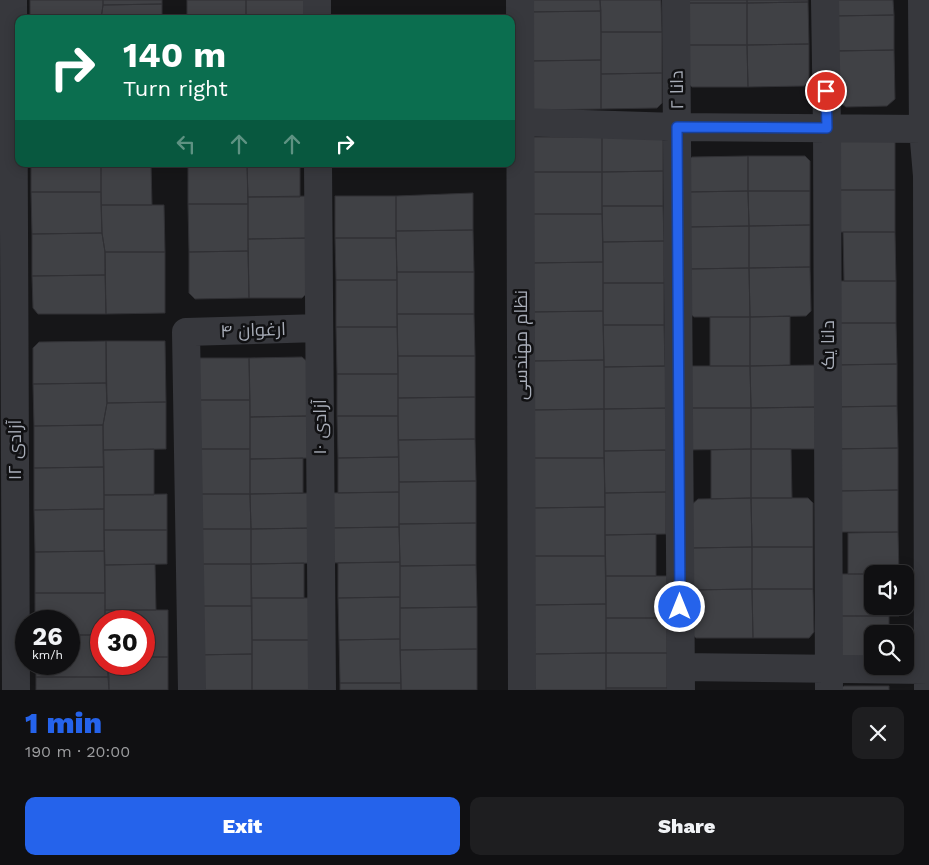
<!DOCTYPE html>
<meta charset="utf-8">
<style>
:root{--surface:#101012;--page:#1e1e20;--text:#f1f3f6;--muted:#9c9d9f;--line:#303032;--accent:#2563eb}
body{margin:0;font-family:"Work Sans",Cairo,sans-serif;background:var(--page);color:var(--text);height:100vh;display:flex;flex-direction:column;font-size:19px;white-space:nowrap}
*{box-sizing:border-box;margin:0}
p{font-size:16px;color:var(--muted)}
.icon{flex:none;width:28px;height:28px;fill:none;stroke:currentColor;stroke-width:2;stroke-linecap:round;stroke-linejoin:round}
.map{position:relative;height:690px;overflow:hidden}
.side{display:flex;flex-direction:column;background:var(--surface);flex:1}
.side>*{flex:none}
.hud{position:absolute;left:15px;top:15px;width:500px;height:152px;border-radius:10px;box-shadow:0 2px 12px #0003,0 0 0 1px var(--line);background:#0b6e4f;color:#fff;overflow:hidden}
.tools{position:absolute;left:864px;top:565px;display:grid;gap:10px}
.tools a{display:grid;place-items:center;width:50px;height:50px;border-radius:10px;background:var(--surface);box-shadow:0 2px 12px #0003,0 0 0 1px var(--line);font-size:25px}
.speed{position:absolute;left:15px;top:610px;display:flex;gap:10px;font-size:25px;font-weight:700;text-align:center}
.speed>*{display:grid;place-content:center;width:65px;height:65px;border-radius:50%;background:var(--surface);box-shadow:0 2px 12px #0003,0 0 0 1px var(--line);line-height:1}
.speed small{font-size:12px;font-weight:400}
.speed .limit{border:8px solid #d22;background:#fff;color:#111}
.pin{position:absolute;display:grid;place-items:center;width:42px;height:42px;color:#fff;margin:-21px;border:2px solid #fff;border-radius:50%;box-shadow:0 1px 5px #0007}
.me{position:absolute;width:55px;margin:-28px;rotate:0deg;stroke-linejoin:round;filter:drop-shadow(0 0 4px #0008)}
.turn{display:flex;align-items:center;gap:18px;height:105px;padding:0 25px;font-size:22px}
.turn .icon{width:65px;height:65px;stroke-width:2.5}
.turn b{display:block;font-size:35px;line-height:42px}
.lanes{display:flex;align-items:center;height:48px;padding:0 25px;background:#0003;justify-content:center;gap:25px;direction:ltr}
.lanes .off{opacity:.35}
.round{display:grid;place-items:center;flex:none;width:52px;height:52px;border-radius:10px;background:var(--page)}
.head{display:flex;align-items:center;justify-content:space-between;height:85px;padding:0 25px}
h1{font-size:30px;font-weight:800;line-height:38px;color:var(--accent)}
.action{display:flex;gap:10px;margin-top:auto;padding:10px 25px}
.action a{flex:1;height:58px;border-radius:10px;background:var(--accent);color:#fff;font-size:20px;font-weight:800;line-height:58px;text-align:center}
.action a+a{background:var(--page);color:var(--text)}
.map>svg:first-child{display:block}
</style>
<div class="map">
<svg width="929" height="690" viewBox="0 0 929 690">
<rect width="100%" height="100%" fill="#161618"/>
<!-- building -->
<path fill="#404145" stroke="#303034" d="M30,0H103V5L101,19H30Z
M103,0H162V4L103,5Z
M187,0H246V19H187Z
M246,0H305V15L246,16Z
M527,0H600L601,11L527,12Z
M600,0H661L662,32H601Z
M686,0H747V3H686Z
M747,0H808V2L747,3Z
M832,0H893L894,15L833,16Z
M808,2L809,44L747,45V3Z
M686,3H747V45H686Z
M162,4V19H101L103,5Z
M601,11V60L528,61L527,12Z
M305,15L306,19H246V16Z
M894,15V50L833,51V16Z
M601,32H662V73L601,74Z
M809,44V81L804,86L748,87L747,45Z
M686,45H747L748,87H692L687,82Z
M894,50L895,99L887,106L846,107L839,102L838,51Z
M601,60V109L533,110L528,61Z
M662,73V103L657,108L601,109V74Z
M658,136L663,141V171L602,172V137Z
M533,137H602V172H529Z
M839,140L895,141V190H839Z
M748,156H805L810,161V191H748Z
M748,156V191L687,192V162L692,157Z
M31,164H101V192H31Z
M101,164H151L152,205H101Z
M188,164H247L248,204H188Z
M247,164H300V197H248Z
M663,171V206H602V172Z
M529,172H602V214H529Z
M834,190H895V232H835Z
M748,191H810V225L749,226Z
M748,191L749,226L688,227L687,192Z
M31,192H101L102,233L32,234Z
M473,193V230L396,231V196Z
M311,196V238L248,239V197Z
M335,196H396V238H335Z
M188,204H248V251L189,252Z
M101,205H164L165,252H105L102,233Z
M602,206H663L664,241L603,242Z
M529,214H602L603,262L530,263Z
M810,225V267L749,268V226Z
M749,226V268L688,269V227Z
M473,230L474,272H397L396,231Z
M843,232H895L896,281H844Z
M102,233L105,252V275L32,276V234Z
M311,238L308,292L302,298H249L248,239Z
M335,238H396L397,280H336Z
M664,241V283H603V242Z
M248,251L249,298L195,299L189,293V252Z
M105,252H165V313L106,314Z
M603,262V311L530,312V263Z
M810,267L811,311L806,316L750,317L749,268Z
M749,268L750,317H694L689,313L688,269Z
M397,272H474V314H397Z
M105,275L106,314H38L33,308L32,276Z
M336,280H397V327H336Z
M835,281H896V323H835Z
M603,283H664V325H603Z
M603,311L604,360L530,361V312Z
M397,314H474L475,356H398Z
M790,316V365L750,366V317Z
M710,317H750V366H710Z
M835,323H896L897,364L836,365Z
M603,325H664L665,366L604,367Z
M336,327H397L398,374H337Z
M106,341H165L166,402L107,403Z
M106,341V383L33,384V348L39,342Z
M398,356H475V397L398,398Z
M302,357L309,363V416L250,417L249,358Z
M196,358H249L250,400H190Z
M604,360V409L531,410L530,361Z
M897,364V406L831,407V365Z
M817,365V407L751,408L750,366Z
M670,366V408L604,409V367Z
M684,366H750L751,408H684Z
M337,374H398V416H337Z
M106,383L107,403L103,425L34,426L33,384Z
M475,397V439L398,440V398Z
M190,400H250V449H191Z
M166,402V449L103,450V425L107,403Z
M897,406L898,448L831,449V407Z
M817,407V449H751V408Z
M670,408L671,450L604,451V409Z
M684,408H751V449L685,450Z
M604,409V458H531V410Z
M309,416L313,458L250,459V417Z
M337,416H398L399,457L338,458Z
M103,425L104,467L34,468V426Z
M475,439L476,481L399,482L398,440Z
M898,448V490L837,491V449Z
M154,449V495H104L103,450Z
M191,449H250V494H191Z
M751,449V498L711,499V450Z
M751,449H791L792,498H751Z
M666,450V492L605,493L604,451Z
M399,457V492L338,493V458Z
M303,458V493L250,494V459Z
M531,458H604L605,507L532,508Z
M104,467V509L34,510V468Z
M476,481V523L399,524V482Z
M898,490V532H837V491Z
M399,492V527L328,528L327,493Z
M666,492V534L605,535V493Z
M313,493L314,528L251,529L250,494Z
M167,494V530H104V495Z
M181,494H250L251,529H181Z
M751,498H808L813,503V547H752Z
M751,498L752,547L691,548L690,506L698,499Z
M605,507V556H532V508Z
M104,509V551L35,552L34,510Z
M476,523V565L400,566L399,524Z
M399,527L400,562L328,563V528Z
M314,528V563L251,564V529Z
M181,529H251V564H181Z
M104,530H167V564L105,565Z
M898,532L899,574H848V533Z
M656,534V576H606L605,535Z
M752,547H813V589H752Z
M752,547V589L691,590V548Z
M104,551L105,593H35V552Z
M532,556H605L606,604L532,605Z
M400,562V597L338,598V563Z
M304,563V598H251V564Z
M155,564L156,610H105V565Z
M192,564H251L252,606H192Z
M476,565L477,607L400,608V566Z
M838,574H872V606H899V616H838Z
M606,576H667V618H606Z
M752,589H813L814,632L809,638H753Z
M752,589L753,638H696L691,634V590Z
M35,593H105V621H101V635H69V621H35Z
M400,597V639L339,640L338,598Z
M251,598H314L315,640H252Z
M606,604V653L533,654L532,605Z
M192,606H252V654L193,655Z
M477,607V649L400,650V608Z
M105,610H168V657H144V621H105Z
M838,616H889V634H872V658H843L838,653Z
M606,618H667V653H606Z
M69,635H101V664H107L109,677H36V664H69Z
M400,639L401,683H340L339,640Z
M252,640H315L312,690H252Z
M477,649V690H401L400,650Z
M606,653V690H533V654Z
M606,653H667V688H606Z
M252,654V690H193V655Z
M144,657H168V690H109L107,664H144Z
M36,677H109V690H36Z
M340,683H401V690H340Z
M844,686H889V690H840Z
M606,688H667L668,690H606Z"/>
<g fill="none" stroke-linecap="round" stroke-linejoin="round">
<!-- minor -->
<path stroke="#37383d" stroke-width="28" d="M13,0L16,690
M317,0V19
M520,0L522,690
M676,0L681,690
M825,0L827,128L829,690
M922,0L923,129L927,176L928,690
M520,122L677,127L923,129
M318,164L322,690
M681,667L928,670
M192,690L186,332L319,328"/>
</g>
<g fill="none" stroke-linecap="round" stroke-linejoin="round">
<defs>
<path id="route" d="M680,607L677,127L827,128L826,91"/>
</defs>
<!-- route casing -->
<use href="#route" stroke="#184099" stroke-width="12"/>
<!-- route -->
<use href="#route" stroke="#2563eb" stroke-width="9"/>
</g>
<g text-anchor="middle" stroke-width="5" stroke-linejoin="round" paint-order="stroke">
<!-- street labels -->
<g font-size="18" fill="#a8adb8" stroke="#111113">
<text transform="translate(677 90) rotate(-91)" y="6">دانا ۲</text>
<text transform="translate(253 330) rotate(-2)" y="6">ارغوان ۴</text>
<text transform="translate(521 345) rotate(-90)" y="6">نظام مهندسی</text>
<text transform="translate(828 345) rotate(-90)" y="6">دانا یک</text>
<text transform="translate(320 427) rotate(-90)" y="6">آزادی ۱۰</text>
<text transform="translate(15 450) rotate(-90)" y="6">آزادی ۱۲</text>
</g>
</g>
</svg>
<div class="tools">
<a><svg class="icon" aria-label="sound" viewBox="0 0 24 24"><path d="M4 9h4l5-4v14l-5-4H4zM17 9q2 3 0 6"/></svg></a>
<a><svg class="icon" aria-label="search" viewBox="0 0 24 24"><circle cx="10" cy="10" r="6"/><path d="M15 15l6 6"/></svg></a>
</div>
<div class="speed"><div>26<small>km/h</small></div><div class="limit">30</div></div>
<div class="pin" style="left:826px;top:91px;background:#d93025"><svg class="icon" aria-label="arrive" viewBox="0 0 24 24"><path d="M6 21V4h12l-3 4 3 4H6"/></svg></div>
<svg class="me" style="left:680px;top:607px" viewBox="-20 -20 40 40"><circle r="17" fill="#2563eb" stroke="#fff" stroke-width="3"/><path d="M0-11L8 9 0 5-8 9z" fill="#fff"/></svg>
<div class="hud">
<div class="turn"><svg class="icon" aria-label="right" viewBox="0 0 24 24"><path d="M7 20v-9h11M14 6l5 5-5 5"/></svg><div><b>140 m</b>Turn right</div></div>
<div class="lanes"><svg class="icon off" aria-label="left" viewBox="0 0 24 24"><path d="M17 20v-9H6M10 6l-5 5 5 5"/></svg><svg class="icon off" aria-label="ahead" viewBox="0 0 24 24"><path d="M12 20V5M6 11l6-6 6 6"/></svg><svg class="icon off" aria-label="ahead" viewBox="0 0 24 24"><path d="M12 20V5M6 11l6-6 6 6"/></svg><svg class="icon" aria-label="right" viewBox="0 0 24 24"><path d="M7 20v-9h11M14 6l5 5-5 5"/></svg></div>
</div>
</div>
<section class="side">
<div class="head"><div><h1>1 min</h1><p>190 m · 20:00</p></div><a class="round"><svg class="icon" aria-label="close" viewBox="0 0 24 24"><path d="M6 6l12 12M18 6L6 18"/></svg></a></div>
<div class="action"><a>Exit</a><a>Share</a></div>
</section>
